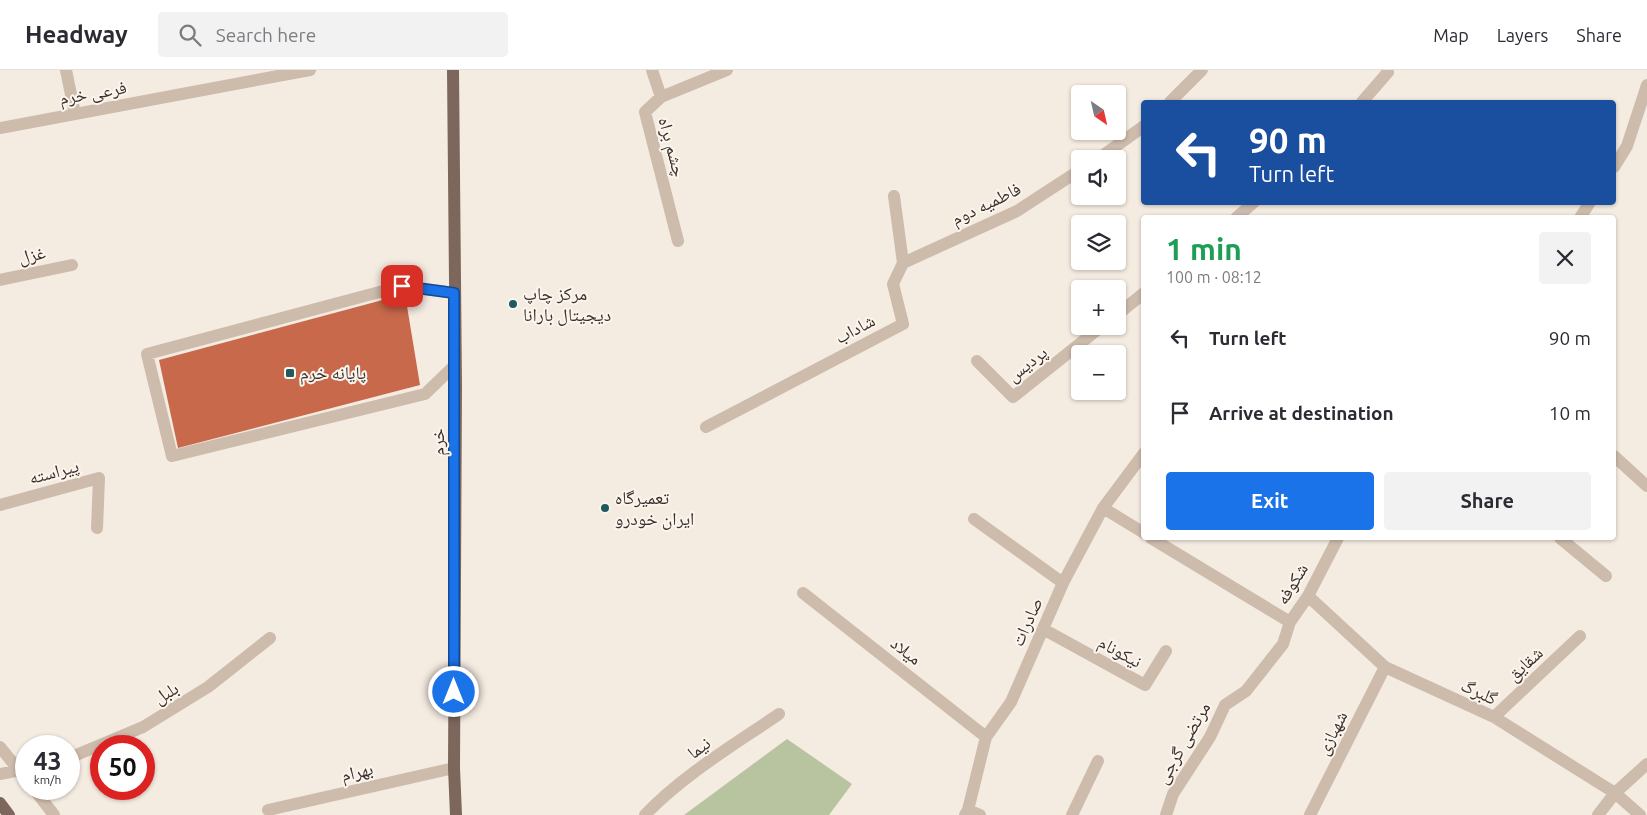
<!DOCTYPE html>
<meta charset="utf-8">
<style>
:root{--surface:#fff;--page:#f2f2f3;--text:#2b2b33;--muted:#7c7c81;--line:#e1e1e2;--accent:#1a73e8}
body{margin:0;font-family:Ubuntu,"Noto Naskh Arabic",sans-serif;background:var(--page);color:var(--text);height:100vh;display:flex;flex-direction:column;font-size:19px;white-space:nowrap}
*{box-sizing:border-box;margin:0}
p{font-size:16px;color:var(--muted)}
.icon{flex:none;width:28px;height:28px;fill:none;stroke:currentColor;stroke-width:2;stroke-linecap:round;stroke-linejoin:round}
.map{position:relative;flex:1;overflow:hidden}
.sheet{position:absolute;left:1141px;top:145px;width:475px;height:325px;display:flex;flex-direction:column;background:var(--surface);border-radius:5px;box-shadow:0 1px 4px #0004}
.sheet>*{flex:none}
.hud{position:absolute;left:1141px;top:30px;width:475px;height:105px;border-radius:5px;box-shadow:0 1px 4px #0004;background:#1a4fa0;color:#fff;overflow:hidden}
.needle{width:32px;rotate:146deg}
.controls{position:absolute;left:1071px;top:15px;display:grid;gap:10px}
.controls a{display:grid;place-items:center;width:55px;height:55px;border-radius:5px;background:var(--surface);box-shadow:0 1px 4px #0004;font-size:25px}
.speed{position:absolute;left:15px;top:665px;display:flex;gap:10px;font-size:25px;font-weight:700;text-align:center}
.speed>*{display:grid;place-content:center;width:65px;height:65px;border-radius:50%;background:var(--surface);box-shadow:0 1px 4px #0004;line-height:1}
.speed small{font-size:12px;font-weight:400}
.speed .limit{border:8px solid #d22;background:#fff;color:#111}
.pin{position:absolute;display:grid;place-items:center;width:42px;height:42px;color:#fff;margin:-21px;border-radius:10px;box-shadow:0 2px 8px #0006}
.me{position:absolute;width:55px;margin:-28px;rotate:0deg;stroke-linejoin:round;filter:drop-shadow(0 0 4px #0008)}
.turn{display:flex;align-items:center;gap:18px;height:105px;padding:0 25px;font-size:22px}
.turn .icon{width:65px;height:65px;stroke-width:2.5}
.turn b{display:block;font-size:35px;line-height:42px}
.round{display:grid;place-items:center;flex:none;width:52px;height:52px;border-radius:5px;background:var(--page)}
.overview{display:flex;align-items:center;justify-content:space-between;height:85px;padding:0 25px}
h1{font-size:30px;font-weight:600;line-height:38px;color:#1e9e55}
.primary-button{display:flex;gap:10px;margin-top:auto;padding:10px 25px}
.primary-button a{flex:1;height:58px;border-radius:5px;background:var(--accent);color:#fff;font-size:20px;font-weight:600;line-height:58px;text-align:center}
.primary-button a+a{background:var(--page);color:var(--text)}
ul{padding:0;list-style:none}
li{display:flex;align-items:center;gap:15px;height:75px;padding:0 25px}
li div{flex:1}
li b{display:block;font-size:19px}
li em{font-style:normal}
header{display:flex;align-items:center;gap:30px;box-sizing:border-box;height:70px;padding:0 25px;background:var(--surface);border-bottom:1px solid var(--line)}
header strong{font-size:24px}
nav{display:flex;gap:28px;margin-inline-start:auto;font-size:18px}
.search{width:350px;height:45px;background:var(--page);display:flex;align-items:center;gap:12px;box-sizing:border-box;padding:0 18px;border-radius:5px;color:var(--muted);font-size:19px}
.map>svg:first-child{display:block}
</style>
<header>
<strong>Headway</strong>
<div class="search"><svg class="icon" aria-label="search" viewBox="0 0 24 24"><circle cx="10" cy="10" r="6"/><path d="M15 15l6 6"/></svg>Search here</div>
<nav><a>Map</a><a>Layers</a><a>Share</a></nav>
</header>
<div class="map">
<svg width="1647" height="745" viewBox="0 0 1647 745">
<rect width="100%" height="100%" fill="#f4ebe1"/>
<!-- green -->
<path fill="#b8c4a0" d="M787,669L852,714L829,745H684Z"/>
<!-- building -->
<path fill="#c8694b" d="M405,224L420,315L178,378L159,290Z"/>
<g fill="none" stroke-linecap="round" stroke-linejoin="round">
<!-- minor -->
<path stroke="#cdbbac" stroke-width="12" d="M66,0L75,44
M652,0L661,27L645,42L678,171
M661,27L727,0
M1170,32L1202,0
M1362,32L1388,2L1387,0
M0,58L310,0
M1098,89L1144,56
M1614,97L1627,76L1647,15
M1236,148L1254,132
M1580,148L1590,132
M903,193L1017,141L1080,100
M0,210L72,195
M454,223L402,216L147,284L172,386L425,324L455,295
M1118,244L1144,223
M977,291L1013,327L1102,256
M706,357L903,254L893,214L903,193L894,126
M1614,386L1647,416
M0,435L99,408L97,458
M1103,438L1144,463
M974,449L1063,513
M1151,468L1290,552
M1560,468L1606,506
M803,523L986,667
M1308,526L1385,597L1494,647L1615,723L1640,745
M1043,559L1145,615L1166,581
M1494,647L1580,566
M0,677L26,709
M69,688L143,657L208,617L270,568
M0,704L25,699
M34,719L54,745
M268,740L454,698
M968,740L980,745
M645,745C683,705 734,675 779,644
M965,745L968,740L986,667L1011,632L1063,513L1103,438L1144,383
M1072,745L1098,691
M1166,745L1173,724L1210,667L1225,635L1246,621L1283,574L1290,552L1308,526L1338,468
M1310,745L1385,597
M1598,745L1615,723L1647,694"/>
<!-- major -->
<path stroke="#7d675c" stroke-width="12" d="M453,0L456,315L454,698L456,745
M0,733L9,745"/>
</g>
<g fill="none" stroke-linecap="round" stroke-linejoin="round">
<defs>
<path id="route" d="M402,216L454,223V622"/>
</defs>
<!-- route casing -->
<use href="#route" stroke="#114b97" stroke-width="12"/>
<!-- route -->
<use href="#route" stroke="#1a73e8" stroke-width="9"/>
</g>
<!-- markers -->
<g fill="#1f5a5e" stroke="#fbf5ee" stroke-width="2">
<circle cx="513" cy="234" r="5"/>
<rect x="285" y="298" width="10" height="10" rx="2.5"/>
<circle cx="605" cy="438" r="5"/>
</g>
<g text-anchor="middle" stroke-width="4" stroke-linejoin="round" paint-order="stroke">
<!-- street labels -->
<g font-size="18" fill="#3b302b" stroke="#fbf5ee">
<text transform="translate(93 23) rotate(-10)" y="6">فرعی خرم</text>
<text transform="translate(672 77) rotate(75)" y="6">چشم براه</text>
<text transform="translate(986 134) rotate(-26)" y="6">فاطمیه دوم</text>
<text transform="translate(32 185) rotate(-12)" y="6">غزل</text>
<text transform="translate(855 259) rotate(-28)" y="6">شاداب</text>
<text transform="translate(1027 294) rotate(-38)" y="6">پردیس</text>
<text transform="translate(438 372) rotate(-90)" y="6">خرم</text>
<text transform="translate(54 402) rotate(-15)" y="6">پیراسته</text>
<text transform="translate(1292 514) rotate(-59)" y="6">شکوفه</text>
<text transform="translate(1027 552) rotate(-66)" y="6">صادرات</text>
<text transform="translate(906 581) rotate(38)" y="6">میلاد</text>
<text transform="translate(1120 582) rotate(29)" y="6">نیکونام</text>
<text transform="translate(1525 594) rotate(-43)" y="6">شقایق</text>
<text transform="translate(1479 622) rotate(25)" y="6">گلبرگ</text>
<text transform="translate(166 623) rotate(-31)" y="6">بلبل</text>
<text transform="translate(1332 663) rotate(-63)" y="6">شهبازی</text>
<text transform="translate(1183 673) rotate(-60)" y="6">مرتضی گرجی</text>
<text transform="translate(699 678) rotate(-37)" y="6">نیما</text>
<text transform="translate(357 702) rotate(-13)" y="6">بهرام</text>
</g>
<!-- poi labels -->
<g font-size="18" fill="#3b302b" stroke="#fbf5ee" text-anchor="start">
<text x="523" y="230">مرکز چاپ<tspan x="523" dy="21">دیجیتال بارانا</tspan></text>
<text x="300" y="309">پایانه خرم</text>
<text x="615" y="434">تعمیرگاه<tspan x="615" dy="21">ایران خودرو</tspan></text>
</g>
</g>
</svg>
<div class="controls">
<a><svg class="needle" viewBox="-14 -14 28 28"><path d="M0-13l5 13h-10z" fill="#e53935"/><path d="M0 13l5-13h-10z" fill="#7c7c81"/></svg></a>
<a><svg class="icon" aria-label="sound" viewBox="0 0 24 24"><path d="M4 9h4l5-4v14l-5-4H4zM17 9q2 3 0 6"/></svg></a>
<a><svg class="icon" aria-label="layers" viewBox="0 0 24 24"><path d="M12 4l9 5-9 5-9-5zM3 14l9 5 9-5"/></svg></a>
<a>+</a>
<a>−</a>
</div>
<div class="speed"><div>43<small>km/h</small></div><div class="limit">50</div></div>
<div class="pin" style="left:402px;top:216px;background:#d93025"><svg class="icon" aria-label="arrive" viewBox="0 0 24 24"><path d="M6 21V4h12l-3 4 3 4H6"/></svg></div>
<svg class="me" style="left:454px;top:622px" viewBox="-20 -20 40 40"><circle r="17" fill="#1a73e8" stroke="#fff" stroke-width="3"/><path d="M0-11L8 9 0 5-8 9z" fill="#fff"/></svg>
<div class="hud">
<div class="turn"><svg class="icon" aria-label="left" viewBox="0 0 24 24"><path d="M17 20v-9H6M10 6l-5 5 5 5"/></svg><div><b>90 m</b>Turn left</div></div>
</div>
<section class="sheet">
<div class="overview"><div><h1>1 min</h1><p>100 m · 08:12</p></div><a class="round"><svg class="icon" aria-label="close" viewBox="0 0 24 24"><path d="M6 6l12 12M18 6L6 18"/></svg></a></div>
<ul>
<li><svg class="icon" aria-label="left" viewBox="0 0 24 24"><path d="M17 20v-9H6M10 6l-5 5 5 5"/></svg><div><b>Turn left</b></div><em>90 m</em></li>
<li><svg class="icon" aria-label="arrive" viewBox="0 0 24 24"><path d="M6 21V4h12l-3 4 3 4H6"/></svg><div><b>Arrive at destination</b></div><em>10 m</em></li>
</ul>
<div class="primary-button"><a>Exit</a><a>Share</a></div>
</section>
</div>
